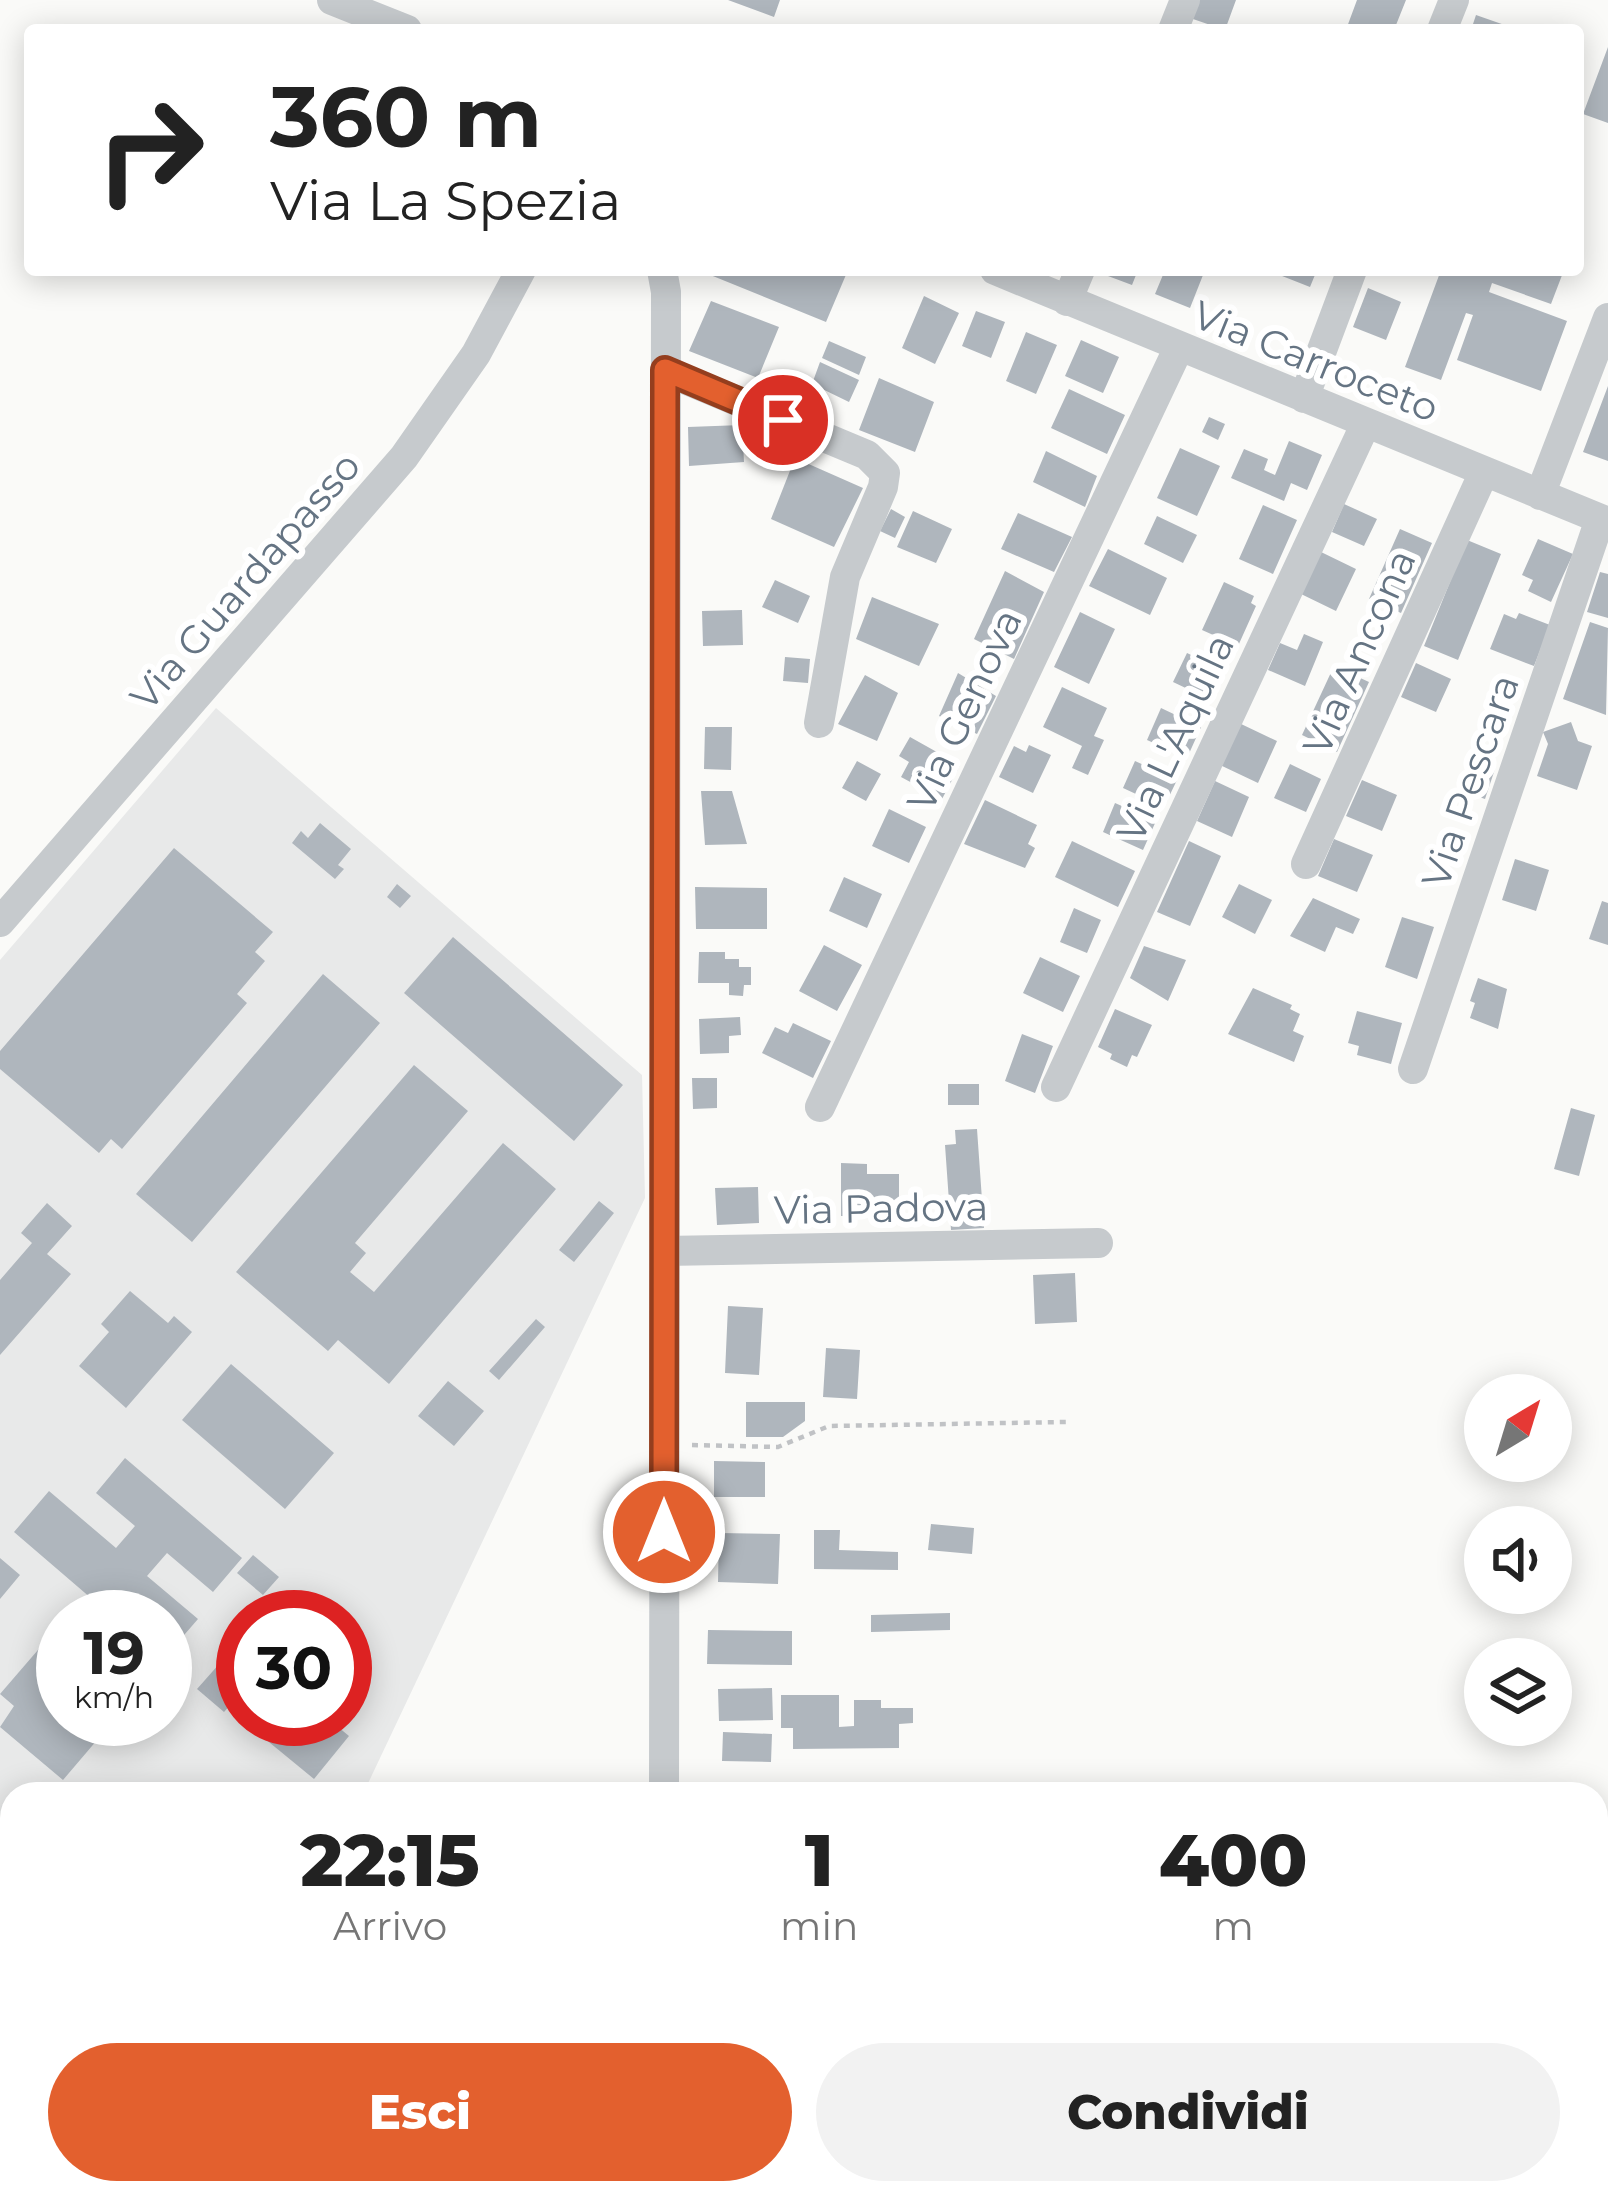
<!DOCTYPE html>
<html lang="it">
<style>
:root{--surface:#fff;--page:#f2f2f2;--text:#222;--muted:#767676;--accent:#e3602e}
body{margin:0;font-family:Montserrat,sans-serif;background:var(--page);color:var(--text);height:100vh;display:flex;flex-direction:column;font-size:45px;white-space:nowrap}
*{box-sizing:border-box;margin:0}
p{font-size:39px;color:var(--muted)}
.icon{flex:none;width:66px;height:66px;fill:none;stroke:currentColor;stroke-width:2;stroke-linecap:round;stroke-linejoin:round}
.map{position:relative;flex:1;overflow:hidden}
.drawer{position:absolute;left:0px;top:1782px;width:1608px;height:423px;display:flex;flex-direction:column;background:var(--surface);border-radius:36px 36px 0 0;box-shadow:0 6px 30px #0003}
.drawer>*{flex:none}
.guide{position:absolute;left:24px;top:24px;width:1560px;height:252px;border-radius:12px;box-shadow:0 6px 30px #0003;background:#fff;color:var(--text);overflow:hidden}
.needle{width:78px;rotate:38deg}
.tools{position:absolute;left:1464px;top:1374px;display:grid;gap:24px}
.tools a{display:grid;place-items:center;width:108px;height:108px;border-radius:50%;background:var(--surface);box-shadow:0 6px 30px #0003;font-size:60px}
.speed{position:absolute;left:36px;top:1590px;display:flex;gap:24px;font-size:60px;font-weight:700;text-align:center}
.speed>*{display:grid;place-content:center;width:156px;height:156px;border-radius:50%;background:var(--surface);box-shadow:0 6px 30px #0003;line-height:1}
.speed small{font-size:30px;font-weight:400}
.speed .limit{border:18px solid #d22;background:#fff;color:#111}
.pin{position:absolute;display:grid;place-items:center;width:102px;height:102px;color:#fff;margin:-51px;border:6px solid #fff;border-radius:50%;box-shadow:0 3px 12px #0007}
.me{position:absolute;width:132px;margin:-66px;rotate:0deg;stroke-linejoin:round;filter:drop-shadow(0 0 9px #0008)}
.turn{display:flex;align-items:center;gap:42px;height:252px;padding:0 48px;font-size:54px}
.turn .icon{width:156px;height:156px;stroke-width:2.5}
.turn b{display:block;font-size:84px;line-height:102px}
.eta{display:flex;justify-content:space-evenly;align-items:center;height:204px;text-align:center}
.eta b{font-size:72px;font-weight:800;line-height:84px}
.primary-button{display:flex;gap:24px;margin-top:auto;padding:24px 48px}
.primary-button a{flex:1;height:138px;border-radius:72px;background:var(--accent);color:#fff;font-size:48px;font-weight:800;line-height:138px;text-align:center}
.primary-button a+a{background:var(--page);color:var(--text)}
.map>svg:first-child{display:block}
</style>
<div class="map">
<svg width="1608" height="2203" viewBox="0 0 1608 2203">
<rect width="100%" height="100%" fill="#fafaf8"/>
<!-- built -->
<path fill="#e8e9e9" fill-rule="evenodd" d="M216,708L642,1075L645,1198L363,1794H12V2193H175L170,2203H0V960ZM63,1617H165V1719H63ZM243,1617H345V1719H243Z"/>
<!-- building -->
<path fill="#afb6bd" d="M728,0H780L774,17Z
M1196,0H1236L1225,30L1190,18Z
M1357,0H1406L1394,30H1356L1347,27Z
M1476,15L1516,29V30H1471Z
M1608,47V123L1583,114Z
M698,270H848L826,322Z
M1092,270H1138L1132,285Z
M1165,270H1205L1190,308L1155,294Z
M1267,270H1317L1310,287Z
M1441,270H1564L1551,304L1492,283L1489,292L1567,321L1541,391L1457,360L1473,315L1466,313L1441,380L1405,367Z
M1368,288L1401,302L1386,340L1353,327Z
M924,296L959,313L935,364L902,348Z
M711,301L779,327L758,378L689,351Z
M976,311L1005,322L991,358L962,346Z
M1026,332L1057,345L1036,394L1006,381Z
M1081,340L1119,357L1103,393L1065,376Z
M829,341L866,357L859,375L822,358Z
M820,362L859,380L849,402L812,384Z
M879,378L934,402L915,452L859,430Z
M1608,386V461L1583,452Z
M1069,389L1125,415L1107,454L1051,428Z
M1209,417L1225,424L1218,440L1202,432Z
M742,425L744,462L689,466L688,427Z
M1289,441L1322,455L1307,490L1291,483L1284,501L1231,478L1244,449L1268,459L1264,470L1275,475Z
M1180,448L1220,466L1197,516L1157,498Z
M1046,451L1097,476L1085,507L1033,482Z
M795,458L863,488L834,547L771,519Z
M1344,504L1377,519L1364,546L1332,532Z
M1263,505L1297,520L1273,574L1239,559Z
M891,509L905,517L895,538L880,531Z
M913,511L952,529L936,563L897,547Z
M1018,513L1072,537L1054,572L1001,549Z
M1157,516L1197,535L1183,563L1144,544Z
M1400,529L1432,543L1401,613L1369,599Z
M1538,539L1573,554L1551,602L1528,591L1533,580L1522,575Z
M1467,540L1501,554L1458,660L1424,646Z
M1108,549L1167,578L1150,615L1089,586Z
M1321,552L1356,569L1336,611L1301,594Z
M1005,571L1044,592L1014,659L974,639Z
M1600,572L1608,574V618L1587,612Z
M775,580L810,596L798,623L762,607Z
M1224,582L1254,596L1251,603L1256,606L1238,646L1202,630Z
M872,597L939,624L919,666L856,639Z
M742,610L743,645L703,646L702,611Z
M1080,612L1115,629L1089,684L1054,667Z
M1519,613L1550,625L1534,666L1490,649L1504,614L1516,619Z
M1590,622L1608,628L1606,715L1563,699Z
M1304,634L1323,642L1305,686L1268,670L1280,643L1297,650Z
M1187,653L1225,671L1211,700L1173,682Z
M785,657L810,659L808,683L783,681Z
M1416,663L1451,679L1436,712L1401,697Z
M1334,666L1369,682L1337,752L1302,735Z
M958,673L996,696L977,734L939,716Z
M865,675L898,693L877,741L838,724Z
M1062,687L1107,708L1094,736L1104,740L1088,775L1072,768L1082,746L1043,727Z
M1161,708L1201,727L1187,758L1147,740Z
M1571,722L1578,741L1592,746L1577,790L1537,776L1548,744L1543,732Z
M1239,723L1277,741L1258,783L1220,765Z
M705,727H732L731,770L704,769Z
M910,737L960,765L942,799L901,777L909,762L899,756Z
M1029,745L1051,755L1033,793L999,777L1014,746L1026,752Z
M1470,760L1495,769L1485,799L1459,790Z
M857,761L881,774L866,801L842,788Z
M1135,761L1177,780L1164,807L1123,788Z
M1290,764L1321,779L1306,812L1274,798Z
M1362,780L1397,795L1382,831L1346,816Z
M1215,781L1249,797L1232,837L1197,821Z
M701,791H732L747,844L705,845Z
M985,800L1037,825L1028,844L1035,848L1025,868L964,844Z
M1115,803L1156,821L1143,850L1103,832Z
M889,809L926,827L909,863L872,846Z
M320,823L351,849L338,865L344,869L335,879L292,843L301,831L308,838Z
M1334,839L1373,855L1357,892L1318,876Z
M1072,841L1135,871L1118,907L1055,877Z
M1189,841L1221,856L1190,926L1157,912Z
M174,848L273,932L255,952L265,961L237,994L247,1003L122,1149L111,1139L99,1153L0,1069V1051Z
M1515,859L1549,870L1536,911L1502,900Z
M844,877L882,894L867,928L829,911Z
M397,884L411,896L400,908L387,897Z
M1239,884L1272,900L1255,934L1222,917Z
M695,887L767,888V929H696Z
M1313,898L1360,919L1353,934L1336,927L1325,952L1290,936Z
M1602,901L1608,903V945L1589,939Z
M1074,908L1101,920L1087,953L1060,942Z
M1402,917L1434,927L1417,979L1385,967Z
M453,937L623,1085L574,1141L404,993Z
M824,945L862,965L837,1011L799,991Z
M1144,946L1186,960L1168,1001L1130,978Z
M699,952H725V959H739V967H751V985H744L743,996L729,995V983H698Z
M1040,957L1080,976L1063,1012L1023,993Z
M323,974L380,1023L192,1242L136,1194Z
M1478,978L1507,989L1498,1029L1470,1018L1475,1003L1470,1001Z
M1253,988L1292,1005L1290,1009L1300,1014L1293,1031L1304,1036L1294,1062L1228,1034Z
M1115,1009L1152,1025L1137,1057L1132,1055L1127,1067L1110,1059L1112,1054L1098,1047Z
M1357,1011L1402,1023L1391,1064L1357,1055L1359,1046L1348,1043Z
M740,1017L741,1035L729,1036V1053L700,1054L699,1019Z
M793,1023L831,1041L813,1078L762,1053L775,1027L788,1033Z
M1022,1034L1053,1046L1035,1093L1005,1081Z
M414,1065L468,1111L355,1243L366,1253L350,1272L374,1292L503,1143L556,1189L389,1384L338,1340L328,1351L236,1272Z
M692,1078H717V1108L693,1109Z
M948,1084H979V1105H948Z
M1571,1108L1595,1115L1579,1176L1554,1169Z
M977,1129L984,1228L951,1230L945,1145L956,1144L955,1130Z
M841,1163L867,1164V1174H899V1217L841,1216Z
M758,1187L759,1223L717,1225L715,1188Z
M599,1201L614,1213L574,1262L559,1250Z
M47,1203L72,1226L47,1254L71,1274L0,1355V1280L32,1243L21,1233Z
M1075,1273L1077,1322L1035,1324L1033,1275Z
M130,1291L168,1323L174,1316L192,1332L126,1408L79,1366L109,1332L101,1324Z
M728,1306L763,1308L759,1375L725,1373Z
M536,1319L545,1327L499,1380L489,1371Z
M826,1348L860,1350L857,1399L823,1397Z
M231,1364L334,1453L285,1509L182,1420Z
M448,1381L484,1411L454,1446L418,1416Z
M746,1402H805V1421L783,1437H746Z
M125,1458L242,1558L213,1592L167,1553L147,1576L198,1619L165,1657V1617H113L14,1532L49,1491L116,1548L135,1526L96,1493Z
M714,1461L765,1462V1497H714Z
M931,1524L974,1528L972,1554L928,1550Z
M814,1530H840L839,1550L898,1552V1570L814,1569Z
M719,1533L780,1534L778,1584L718,1582Z
M253,1555L279,1577L263,1595L237,1573Z
M0,1558L20,1575L0,1599Z
M950,1613V1630L871,1632V1615Z
M708,1630L792,1631V1665L707,1664Z
M50,1636L63,1648V1719H115L63,1780L0,1727L14,1706L0,1694Z
M228,1654L243,1667V1691L224,1712L197,1689Z
M772,1688L773,1720L719,1721L718,1689Z
M781,1695H839V1727L854,1726V1700H881V1708H913V1723L899,1724V1748L793,1749V1728H781Z
M280,1719H302L321,1735L332,1722L349,1736L314,1779L264,1738Z
M723,1732L772,1734L771,1762L722,1761Z"/>
<g fill="none" stroke-linecap="round" stroke-linejoin="round">
<!-- path -->
<path stroke="#c0c2c5" stroke-width="4.5" stroke-dasharray="6 6" stroke-linecap="butt" d="M692,1445L778,1447L829,1426L1066,1422"/>
<!-- minor -->
<path stroke="#c6cacd" stroke-width="30" d="M332,0L407,30
M1173,30L1185,0
M1442,30L1454,0
M662,270L666,292L664,1794
M995,270L1608,522
M1067,301L1080,270
M665,371L867,455L885,473L883,487L845,577L819,723
M1304,398L1352,270
M1540,495L1608,318
M1306,864L1484,472
M0,922L404,457L476,354L521,270
M1413,1069L1600,519
M1056,1087L1366,423
M820,1107L1179,347
M665,1251L1098,1243
M664,2203V2193"/>
</g>
<g fill="none" stroke-linecap="round" stroke-linejoin="round">
<defs>
<path id="route" d="M664,1532L665,370L783,420"/>
</defs>
<!-- route casing -->
<use href="#route" stroke="#943e1e" stroke-width="30"/>
<!-- route -->
<use href="#route" stroke="#e3602e" stroke-width="21"/>
</g>
<g text-anchor="middle" stroke-width="12" stroke-linejoin="round" paint-order="stroke">
<!-- street labels -->
<g font-size="39" fill="#657483" stroke="#fff">
<text transform="translate(1316 361) rotate(22)" y="14">Via Carroceto</text>
<text transform="translate(245 581) rotate(-49)" y="14">Via Guardapasso</text>
<text transform="translate(1359 652) rotate(-66)" y="14">Via Ancona</text>
<text transform="translate(964 710) rotate(-65)" y="14">Via Genova</text>
<text transform="translate(1175 738) rotate(-65)" y="14">Via L'Aquila</text>
<text transform="translate(1470 781) rotate(-71)" y="14">Via Pescara</text>
<text transform="translate(881 1208) rotate(-1)" y="14">Via Padova</text>
</g>
</g>
</svg>
<div class="tools">
<a><svg class="needle" viewBox="-14 -14 28 28"><path d="M0-13l5 13h-10z" fill="#e53935"/><path d="M0 13l5-13h-10z" fill="#767676"/></svg></a>
<a><svg class="icon" aria-label="sound" viewBox="0 0 24 24"><path d="M4 9h4l5-4v14l-5-4H4zM17 9q2 3 0 6"/></svg></a>
<a><svg class="icon" aria-label="layers" viewBox="0 0 24 24"><path d="M12 4l9 5-9 5-9-5zM3 14l9 5 9-5"/></svg></a>
</div>
<div class="speed"><div>19<small>km/h</small></div><div class="limit">30</div></div>
<div class="pin" style="left:783px;top:420px;background:#d93025"><svg class="icon" aria-label="arrive" viewBox="0 0 24 24"><path d="M6 21V4h12l-3 4 3 4H6"/></svg></div>
<svg class="me" style="left:664px;top:1532px" viewBox="-20 -20 40 40"><circle r="17" fill="#e3602e" stroke="#fff" stroke-width="3"/><path d="M0-11L8 9 0 5-8 9z" fill="#fff"/></svg>
<div class="guide">
<div class="turn"><svg class="icon" aria-label="right" viewBox="0 0 24 24"><path d="M7 20v-9h11M14 6l5 5-5 5"/></svg><div><b>360 m</b>Via La Spezia</div></div>
</div>
<section class="drawer">
<div class="eta">
<div><b>22:15</b><p>Arrivo</p></div>
<div><b>1</b><p>min</p></div>
<div><b>400</b><p>m</p></div>
</div>
<div class="primary-button"><a>Esci</a><a>Condividi</a></div>
</section>
</div>
